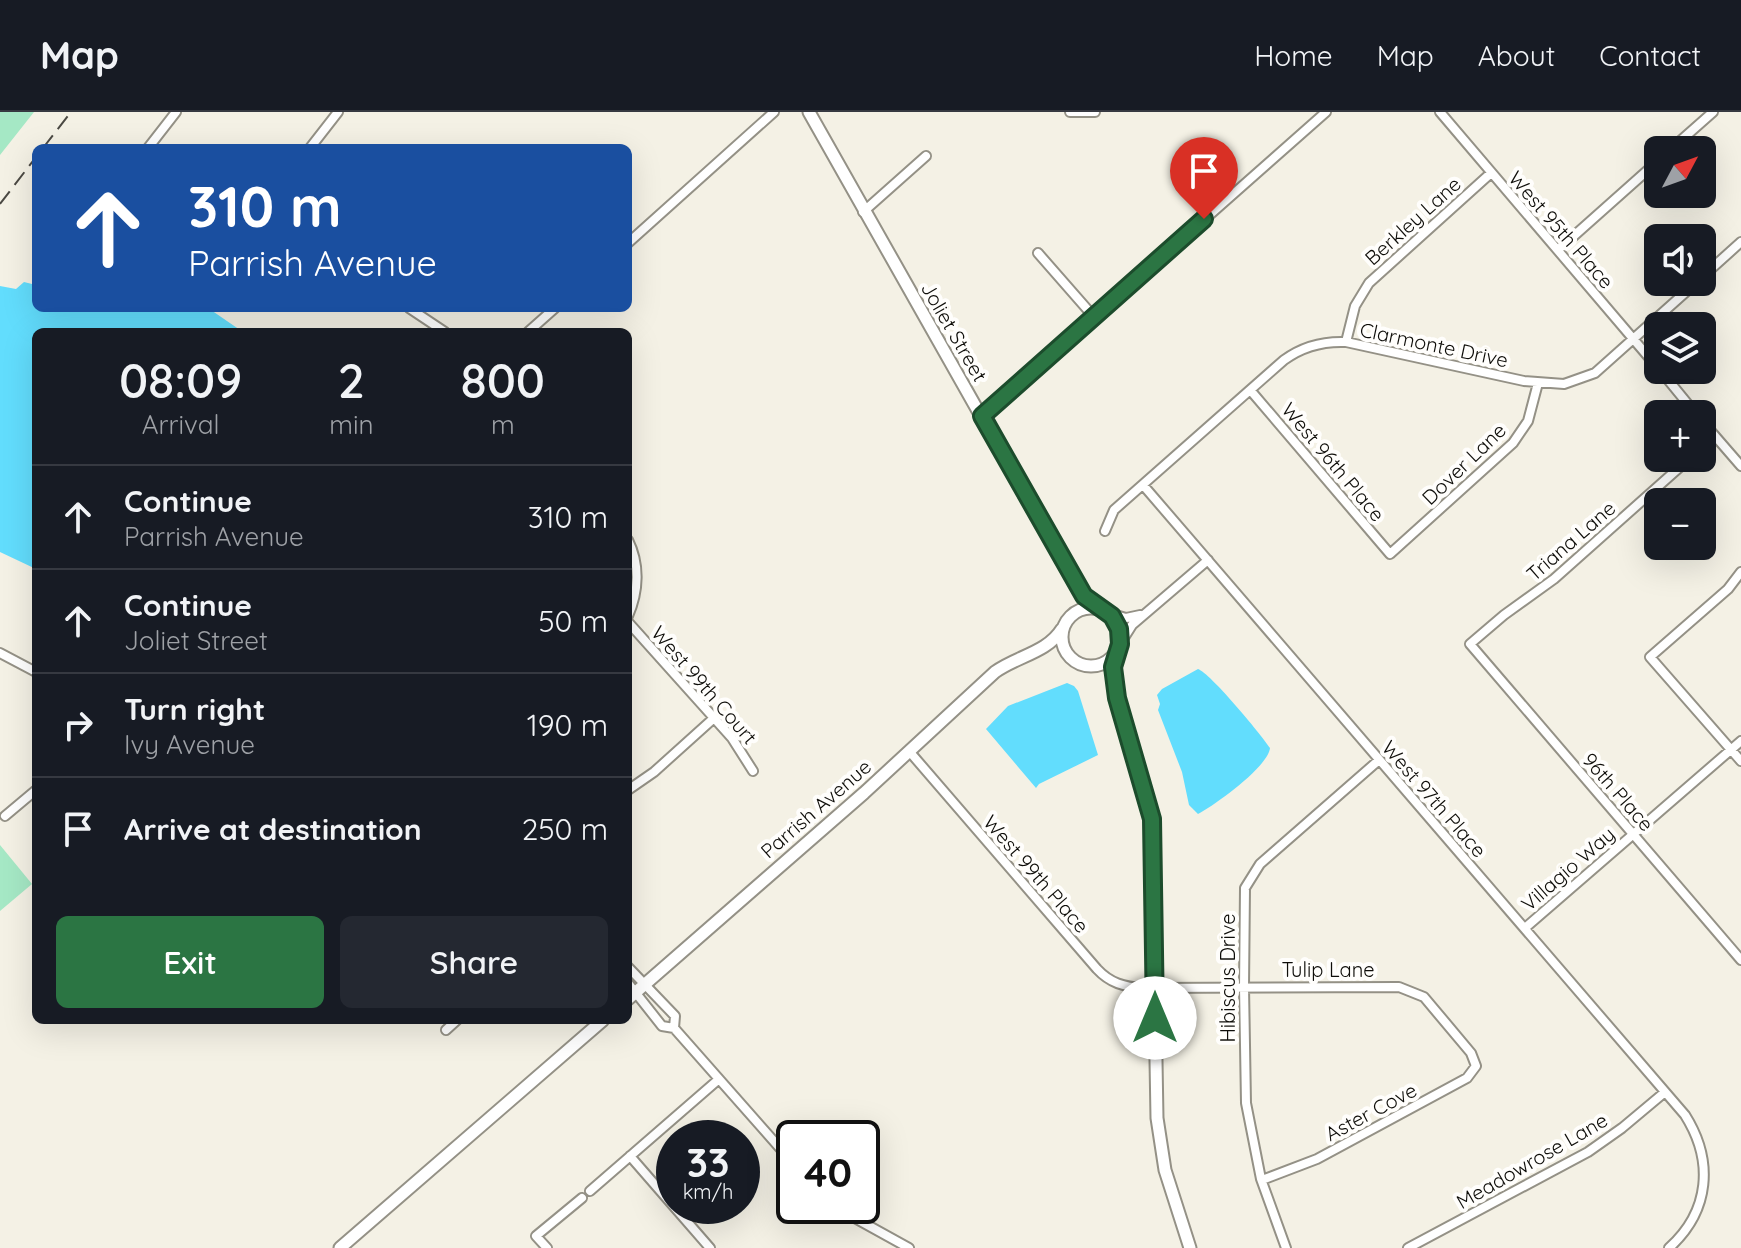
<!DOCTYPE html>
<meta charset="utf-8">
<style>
:root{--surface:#171b24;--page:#242831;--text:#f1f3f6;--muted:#9ea1a6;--line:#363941;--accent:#2b7543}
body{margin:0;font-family:Quicksand,sans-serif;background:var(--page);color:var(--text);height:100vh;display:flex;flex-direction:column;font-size:30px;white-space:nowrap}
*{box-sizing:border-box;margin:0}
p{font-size:26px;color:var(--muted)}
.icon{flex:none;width:44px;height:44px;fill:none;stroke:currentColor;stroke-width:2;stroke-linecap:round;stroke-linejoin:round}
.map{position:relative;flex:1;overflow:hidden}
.drawer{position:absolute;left:32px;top:216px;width:600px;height:696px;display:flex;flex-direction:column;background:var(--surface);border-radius:12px;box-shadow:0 8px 32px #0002}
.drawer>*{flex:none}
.top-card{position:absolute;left:32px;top:32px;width:600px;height:168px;border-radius:12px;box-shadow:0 8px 32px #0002;background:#1a4fa0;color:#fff;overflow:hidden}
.needle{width:52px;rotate:49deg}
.fabs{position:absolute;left:1644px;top:24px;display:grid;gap:16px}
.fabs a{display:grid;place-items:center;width:72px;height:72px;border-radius:12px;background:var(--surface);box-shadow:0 8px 32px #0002;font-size:40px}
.speed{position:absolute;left:656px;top:1008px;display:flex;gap:16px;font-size:40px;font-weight:700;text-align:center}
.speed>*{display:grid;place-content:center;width:104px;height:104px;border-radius:50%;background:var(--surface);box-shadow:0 8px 32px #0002;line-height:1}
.speed small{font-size:20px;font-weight:400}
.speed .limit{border:4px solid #111;border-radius:12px;background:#fff;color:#111}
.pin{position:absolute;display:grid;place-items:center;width:68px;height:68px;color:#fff;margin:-82px -34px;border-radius:50% 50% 50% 0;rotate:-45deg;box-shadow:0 0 8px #0007}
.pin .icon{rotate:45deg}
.me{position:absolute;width:88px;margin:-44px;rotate:0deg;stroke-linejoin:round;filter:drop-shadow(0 0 6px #0008)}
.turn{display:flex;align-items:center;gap:28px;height:168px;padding:0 24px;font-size:36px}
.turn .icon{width:104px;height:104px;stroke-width:2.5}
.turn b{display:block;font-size:56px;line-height:68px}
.eta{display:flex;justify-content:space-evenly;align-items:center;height:136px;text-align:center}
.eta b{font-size:48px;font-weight:600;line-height:56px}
.cta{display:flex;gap:16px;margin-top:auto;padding:16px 24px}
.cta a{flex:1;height:92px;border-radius:12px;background:var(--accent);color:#fff;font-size:32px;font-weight:600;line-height:92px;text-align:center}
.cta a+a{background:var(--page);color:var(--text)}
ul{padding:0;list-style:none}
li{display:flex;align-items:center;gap:24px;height:104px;padding:0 24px;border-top:2px solid var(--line)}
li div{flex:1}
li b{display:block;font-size:30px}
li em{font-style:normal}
header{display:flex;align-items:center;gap:48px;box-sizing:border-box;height:112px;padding:0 40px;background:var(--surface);border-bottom:2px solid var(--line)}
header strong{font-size:38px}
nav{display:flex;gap:44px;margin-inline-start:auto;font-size:28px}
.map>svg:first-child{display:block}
</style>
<header>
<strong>Map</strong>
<nav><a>Home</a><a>Map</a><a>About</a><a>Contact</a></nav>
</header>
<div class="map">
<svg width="1741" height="1136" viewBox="0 0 1741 1136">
<rect width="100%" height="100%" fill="#f4f1e5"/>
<!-- green -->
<path fill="#a5e8c5" d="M0,0H34L0,43Z
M0,733L32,772L0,799Z"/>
<!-- water -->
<path fill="#62ddfd" d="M24,170L36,173V196H208L243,220H36V457L0,440V174L16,177Z
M1198,557C1210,561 1260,621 1270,636C1268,655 1215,693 1198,702L1189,693L1182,660L1158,598L1160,592L1157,583L1162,577Z
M1067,571L1074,574L1078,579L1098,643L1039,672L1036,676L986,617L1008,594Z"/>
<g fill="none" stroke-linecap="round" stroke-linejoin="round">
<defs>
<path id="street" d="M1070,0H1095
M1440,0L1658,256
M148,36L176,0
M310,36L338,0
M1670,38L1713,0
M863,100L926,44
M628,131L774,0
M1558,138L1658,49
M1038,141L1094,205
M1702,165L1741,130
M409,196L445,220
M528,220L555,196
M1346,230L1355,194L1369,171L1491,61
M1660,258L1696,302
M1251,279L1390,442L1513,331L1528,309L1538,271
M982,304L1326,0
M1702,309L1741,354
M1702,336L1715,324
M1690,346L1554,467L1504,503L1470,532L1741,848
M1143,373L1685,1003C1714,1049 1710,1099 1669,1136
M1105,419L1114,398L1284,248C1303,234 1323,229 1346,230L1524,269L1564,272L1595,261L1697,170
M628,428C640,452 639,479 628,504
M1741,460L1728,477L1650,545L1741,649
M1109,501L1126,506L1140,503
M628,510L732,626L753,659
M1120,532L1132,513L1208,448
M0,541L36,560
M909,639L1097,857C1110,871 1124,875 1143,876L1399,875L1424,885L1471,941L1476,954L1467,966L1317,1047L1262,1068
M628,678L654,660L714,606
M5,704L36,678
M1525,816L1741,629
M628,855L675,904L674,916
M628,871L662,914L674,916L794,1052
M446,918L457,908
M630,1044L710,1136
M590,1079L719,967
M833,1094L909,1136
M547,1136L536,1124L582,1086
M1286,1136L1261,1067L1246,991L1244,875L1245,776L1260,752L1379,648
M1408,1136L1588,1040L1622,1016L1665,980"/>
<path id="secondary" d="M809,0L1068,458L1087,487L1100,497
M1062 525a29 29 0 1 1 58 0a29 29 0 1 1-58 0Z
M1115,542C1105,593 1147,663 1152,717L1157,1006L1165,1058L1190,1136
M628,887L864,681L995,560C1017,544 1047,541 1062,517
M340,1136L603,908"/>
</defs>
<!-- street casing -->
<use href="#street" stroke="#949186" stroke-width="12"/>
<!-- secondary casing -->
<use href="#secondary" stroke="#949186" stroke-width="15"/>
<!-- street -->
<use href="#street" stroke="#fff" stroke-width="8"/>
<!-- secondary -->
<use href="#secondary" stroke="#fff" stroke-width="11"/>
<!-- rail -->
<path stroke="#4b4943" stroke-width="2" stroke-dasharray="16 8" stroke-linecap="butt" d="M43,36L71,0
M0,92L36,45"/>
</g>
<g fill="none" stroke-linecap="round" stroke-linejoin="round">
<defs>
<path id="route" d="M1155,906L1152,707L1117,586L1113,555L1120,532L1119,517L1112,504L1084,484L982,304L1204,107"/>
</defs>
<!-- route casing -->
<use href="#route" stroke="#1c4c2c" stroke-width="20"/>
<!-- route -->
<use href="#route" stroke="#2b7543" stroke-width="14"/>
</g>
<g text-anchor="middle" stroke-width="8" stroke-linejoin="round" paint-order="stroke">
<!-- street labels -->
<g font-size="20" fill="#0e0d09" stroke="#fffefc">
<text transform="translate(1413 109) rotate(-42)" y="7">Berkley Lane</text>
<text transform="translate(1561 118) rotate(49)" y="7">West 95th Place</text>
<text transform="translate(954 220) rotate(60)" y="7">Joliet Street</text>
<text transform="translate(1434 233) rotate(12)" y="7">Clarmonte Drive</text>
<text transform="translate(1333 350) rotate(50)" y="7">West 96th Place</text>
<text transform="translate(1464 352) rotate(-44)" y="7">Dover Lane</text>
<text transform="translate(1571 429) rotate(-41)" y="7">Triana Lane</text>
<text transform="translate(704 573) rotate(49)" y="7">West 99th Court</text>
<text transform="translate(1618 680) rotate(49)" y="7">96th Place</text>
<text transform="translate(1434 687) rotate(49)" y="7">West 97th Place</text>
<text transform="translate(816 697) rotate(-41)" y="7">Parrish Avenue</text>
<text transform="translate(1568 757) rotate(-41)" y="7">Villagio Way</text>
<text transform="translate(1036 762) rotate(49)" y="7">West 99th Place</text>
<text x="1328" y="865">Tulip Lane</text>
<text transform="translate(1228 866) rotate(-90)" y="7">Hibiscus Drive</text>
<text transform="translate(1371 1000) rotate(-28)" y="7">Aster Cove</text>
<text transform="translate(1532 1049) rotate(-30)" y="7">Meadowrose Lane</text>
</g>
</g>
</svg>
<div class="fabs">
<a><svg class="needle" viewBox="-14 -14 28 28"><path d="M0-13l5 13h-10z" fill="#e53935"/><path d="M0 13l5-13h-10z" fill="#9ea1a6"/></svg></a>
<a><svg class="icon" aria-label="sound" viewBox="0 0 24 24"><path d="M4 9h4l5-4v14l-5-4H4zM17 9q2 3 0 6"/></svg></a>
<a><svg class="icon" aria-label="layers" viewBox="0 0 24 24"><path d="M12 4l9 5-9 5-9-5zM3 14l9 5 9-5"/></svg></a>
<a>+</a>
<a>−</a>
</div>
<div class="speed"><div>33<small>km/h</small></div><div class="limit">40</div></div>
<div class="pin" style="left:1204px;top:107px;background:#d93025"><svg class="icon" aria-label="arrive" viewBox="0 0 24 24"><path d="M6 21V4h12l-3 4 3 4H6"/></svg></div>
<svg class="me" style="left:1155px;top:906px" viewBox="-20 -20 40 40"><circle r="19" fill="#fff"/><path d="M0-13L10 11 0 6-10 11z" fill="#2b7543"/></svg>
<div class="top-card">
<div class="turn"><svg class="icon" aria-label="ahead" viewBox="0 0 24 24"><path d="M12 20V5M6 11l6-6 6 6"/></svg><div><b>310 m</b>Parrish Avenue</div></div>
</div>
<section class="drawer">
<div class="eta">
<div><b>08:09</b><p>Arrival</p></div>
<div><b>2</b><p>min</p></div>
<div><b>800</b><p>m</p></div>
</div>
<ul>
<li><svg class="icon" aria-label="ahead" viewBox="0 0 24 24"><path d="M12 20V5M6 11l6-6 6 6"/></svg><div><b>Continue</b><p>Parrish Avenue</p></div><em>310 m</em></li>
<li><svg class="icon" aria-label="ahead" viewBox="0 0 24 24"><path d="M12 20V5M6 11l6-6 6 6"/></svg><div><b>Continue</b><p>Joliet Street</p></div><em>50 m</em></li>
<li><svg class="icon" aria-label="right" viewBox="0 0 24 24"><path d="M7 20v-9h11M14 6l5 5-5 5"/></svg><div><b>Turn right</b><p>Ivy Avenue</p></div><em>190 m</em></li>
<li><svg class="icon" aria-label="arrive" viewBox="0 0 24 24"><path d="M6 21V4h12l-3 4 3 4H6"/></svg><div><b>Arrive at destination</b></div><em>250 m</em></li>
</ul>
<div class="cta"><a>Exit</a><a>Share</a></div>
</section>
</div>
